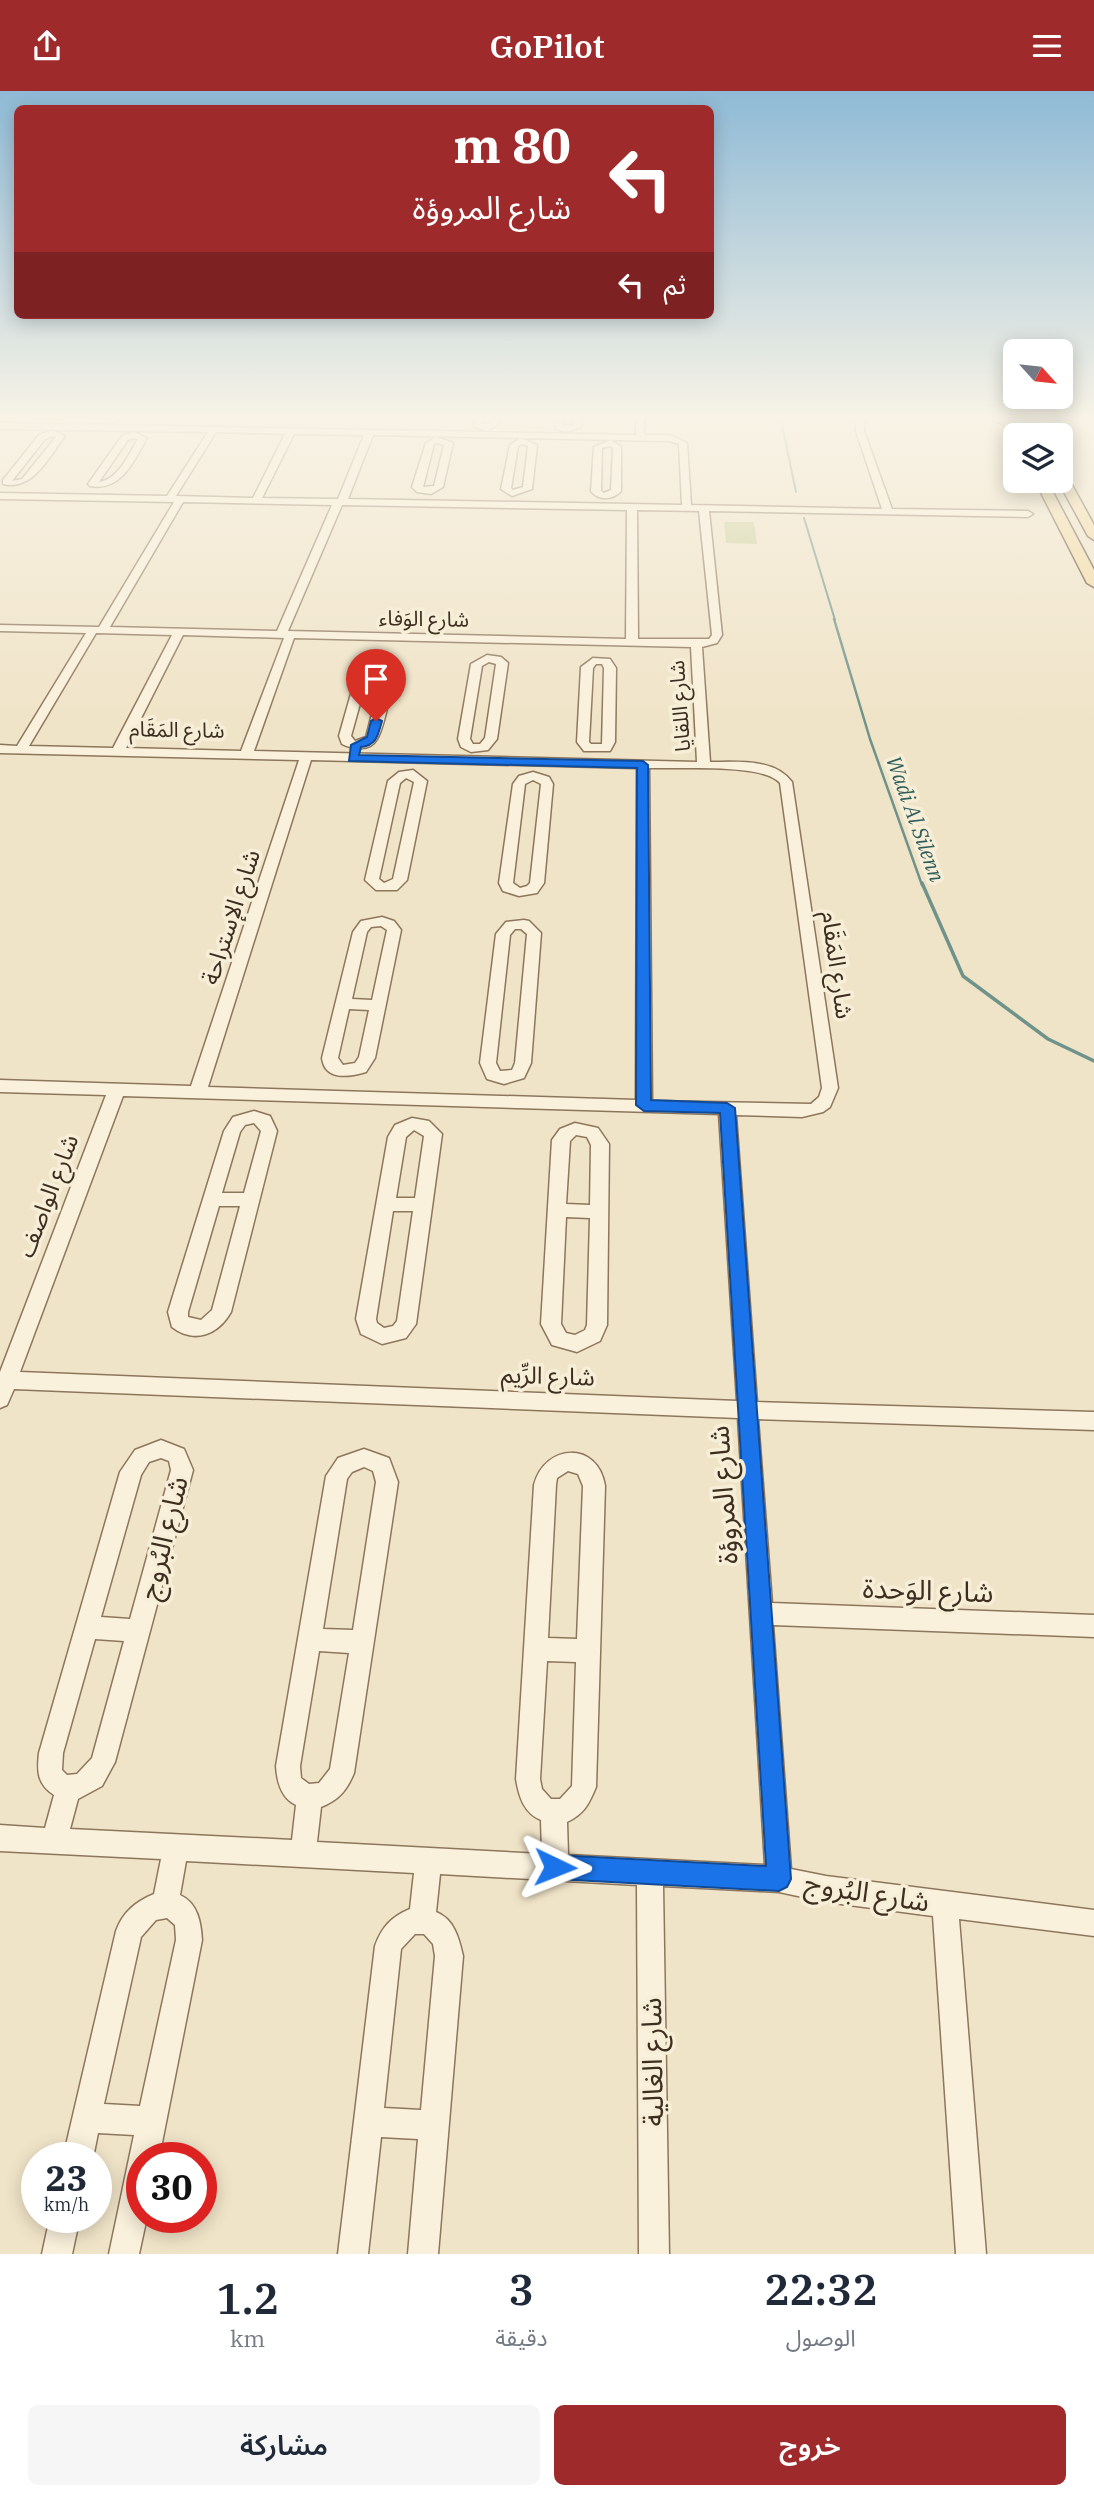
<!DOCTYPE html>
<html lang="ar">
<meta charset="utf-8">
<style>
:root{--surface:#fff;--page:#f6f6f7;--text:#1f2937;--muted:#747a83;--accent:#9e2a2b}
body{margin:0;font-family:"IBM Plex Serif","Noto Sans Arabic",serif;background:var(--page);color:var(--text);direction:rtl;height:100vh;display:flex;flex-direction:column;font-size:26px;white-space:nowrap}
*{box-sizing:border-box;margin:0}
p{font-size:23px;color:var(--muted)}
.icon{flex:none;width:38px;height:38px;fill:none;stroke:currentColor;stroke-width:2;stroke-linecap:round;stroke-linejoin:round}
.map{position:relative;height:2163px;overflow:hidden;direction:ltr}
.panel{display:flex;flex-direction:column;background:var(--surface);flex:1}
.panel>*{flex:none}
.hud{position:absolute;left:14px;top:14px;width:700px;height:214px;border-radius:10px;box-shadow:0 4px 18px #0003;direction:rtl;background:#9e2a2b;color:#fff;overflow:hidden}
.needle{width:46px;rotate:117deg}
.buttons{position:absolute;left:1003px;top:248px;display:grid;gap:14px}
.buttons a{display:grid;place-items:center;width:70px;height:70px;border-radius:10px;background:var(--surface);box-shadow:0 4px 18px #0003;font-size:35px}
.speed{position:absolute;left:21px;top:2051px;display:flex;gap:14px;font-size:35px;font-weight:700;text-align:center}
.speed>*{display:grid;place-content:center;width:91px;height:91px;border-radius:50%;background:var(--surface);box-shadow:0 4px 18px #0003;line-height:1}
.speed small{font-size:18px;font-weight:400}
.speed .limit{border:10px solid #d22;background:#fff;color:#111}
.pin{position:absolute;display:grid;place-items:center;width:60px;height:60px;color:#fff;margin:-72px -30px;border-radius:50% 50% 50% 0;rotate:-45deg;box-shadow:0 0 7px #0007}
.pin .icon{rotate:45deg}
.me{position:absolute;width:77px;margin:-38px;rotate:92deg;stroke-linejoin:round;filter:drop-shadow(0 0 5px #0008)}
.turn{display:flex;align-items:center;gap:24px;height:147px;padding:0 28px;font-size:32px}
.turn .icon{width:91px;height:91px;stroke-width:2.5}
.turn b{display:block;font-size:49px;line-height:60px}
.then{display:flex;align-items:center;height:66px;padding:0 28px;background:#0003;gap:14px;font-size:26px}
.eta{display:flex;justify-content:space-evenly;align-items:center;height:119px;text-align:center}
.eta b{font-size:42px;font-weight:600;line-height:49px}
.primary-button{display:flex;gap:14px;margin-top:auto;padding:14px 28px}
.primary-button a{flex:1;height:80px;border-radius:10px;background:var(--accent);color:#fff;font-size:28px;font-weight:600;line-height:80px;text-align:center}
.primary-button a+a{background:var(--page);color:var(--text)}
header{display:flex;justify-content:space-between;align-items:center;height:91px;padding:0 28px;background:var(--accent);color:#fff;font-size:32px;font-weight:600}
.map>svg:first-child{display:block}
</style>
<header><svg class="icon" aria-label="menu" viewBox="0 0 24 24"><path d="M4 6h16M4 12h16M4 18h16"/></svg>GoPilot<svg class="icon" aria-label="share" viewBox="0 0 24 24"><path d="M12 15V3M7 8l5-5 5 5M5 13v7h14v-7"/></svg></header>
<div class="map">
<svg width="1094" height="2163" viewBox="0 0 1094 2163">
<rect width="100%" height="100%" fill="#f0e4c8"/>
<!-- green -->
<path fill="#c9cf9b" d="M724,431H754L757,453L726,452Z"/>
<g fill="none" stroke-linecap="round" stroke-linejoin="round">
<!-- stream-far2 -->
<path stroke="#6f938a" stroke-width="2" d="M780,324L796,401
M804,427L835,529"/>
<!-- stream-far1 -->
<path stroke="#6f938a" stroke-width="2.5" d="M834,528L870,648L922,794"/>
<!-- stream -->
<path stroke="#6f938a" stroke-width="3.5" d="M922,792L963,885L1048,948L1094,970"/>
<defs>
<path id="minor" d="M97,324H105L104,328L122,324C115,333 106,334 96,331Z
M475,324H483L481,333H490L492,324H500L498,334L487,340L474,336Z
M555,324H563V335L573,334L574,324H582L581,336L566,341L556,338Z
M636,324H644V344H670L687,352L691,414L882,418L856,340L857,324H865L864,340L892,418L1028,420L1033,423L1028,426L709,420L722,544L717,552L702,556L710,671C738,671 774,667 792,691L838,997L830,1016L823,1021L802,1026L736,1024L757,1311L1094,1321V1339L758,1328L772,1512L1094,1524V1546L773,1534L791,1778L826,1785L1094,1819V1845L959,1828L986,2163H956L933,1825L826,1811L779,1801L663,1795L669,2163H639L637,1794L440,1783L436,1821C454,1828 459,1847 463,1865L438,2163H408L418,2048L381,2046L368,2163H338L375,1855C382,1836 391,1826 410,1818L414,1782L186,1770L180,1804C198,1812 201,1832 202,1849L159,2067H142V2126H147L139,2163H109L134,2044L98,2042L93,2067H63L116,1840C123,1821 135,1811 154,1803L161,1768L0,1760V1734L45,1737L54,1704C37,1693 37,1680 39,1662L120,1381L135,1359L161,1349L184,1358L193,1379L115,1671L102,1695L78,1708L70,1738L292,1749L296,1714C281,1707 277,1691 276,1675L326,1385L338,1367L364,1358L389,1367L398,1391L354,1682C347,1699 339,1709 321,1716L317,1751L542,1763L541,1729C524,1722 519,1706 516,1688L534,1394C545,1352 598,1350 605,1395L596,1696C589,1713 584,1723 567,1731L568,1764L765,1774L738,1327L14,1298L7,1314L0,1317V1281L106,1004L0,1001V989L191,995L299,669L0,662V654L17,655L86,542L0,540V534L99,536L174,411L0,408V402L167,405L208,341L0,338V332L636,344ZM216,341L285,343L253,407L176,405ZM294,343L364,344L338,408L262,407ZM373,344L669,350L679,353L682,414L348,408ZM183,411L332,414L277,540L110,536ZM342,414L627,419L626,548L288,540ZM637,419L699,420L712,544L709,548H638ZM96,542L172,544L113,657L29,655ZM183,544L284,547L241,660L126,657ZM294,547L691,556L697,671L254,660ZM311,669L637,677L636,1009L208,996ZM649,677C676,678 764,672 780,692L822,997L819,1006L811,1013L652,1010ZM123,1005L719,1023L737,1310L20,1281ZM161,1367L169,1370L171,1379L130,1528L101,1526L141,1384L149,1371ZM364,1376L373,1380L376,1391L353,1539L323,1538L347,1388L352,1381ZM568,1380L578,1383L583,1395L577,1548L548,1547L556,1394L557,1387ZM95,1548L124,1550L92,1667L77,1683L67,1684L62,1679L63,1662ZM319,1560L349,1562L330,1678L319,1692L309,1693L301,1687L300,1675ZM547,1570L576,1571L572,1695L560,1708H551L542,1698L540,1688ZM167,1827L175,1834L176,1849L140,2015L104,2013L141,1846L156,1829ZM415,1843H424L433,1853L435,1865L421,2019L384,2017L401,1858Z
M52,339L65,345C49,366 33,400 3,393V389L39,344ZM52,345L56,346L22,388L12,390L45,348Z
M134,341L147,347C134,370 121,401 90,395L88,393L122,345ZM134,347L138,348C128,364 119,388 99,391L128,349Z
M436,346L453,352L443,396L431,403L417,401L412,396L426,352ZM437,352L444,354L434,395L423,396L434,353Z
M521,347L537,354L532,398L512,405L501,398L510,354ZM522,353L528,355L523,396L513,399L511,397L518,355Z
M611,349L621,356V400C613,409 599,410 591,400L594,356ZM610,355L613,357L611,399L604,402L601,400L602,357Z
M374,563L391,564L397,572C392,590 386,634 377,648C370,661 352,658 342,653L339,645L360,571ZM376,569L385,572L366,646L355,650L351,645L371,573Z
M487,564L501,566L508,572L497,648L488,659L471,661L461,656L458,648L471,573ZM489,571L496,573L485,647L480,653H473L470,648L482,575Z
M593,567L610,568L616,577L615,651L610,660H584L577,651L581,576ZM596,573H602L604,577L602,653H591L589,651L593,577Z
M413,679L427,690L407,789L397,799H376L365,789L388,690L399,681ZM406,687L414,691L393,788L384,792L379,788L400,692Z
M533,681L549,686L553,693L544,792L537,802L519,805L503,800L499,792L513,693L519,685ZM533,689L541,693L530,792L527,795L520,797L513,792L525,693Z
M382,826L394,830L401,839L375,967L366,981C349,986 325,990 322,967L353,841L361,830ZM381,835L387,839L372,909L352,908L367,841L371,836ZM349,918L369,919L359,966L355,972L343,974L338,967Z
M524,829L529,830L541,842L531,972L524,987L504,993L487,988L480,972L496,843L506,831ZM515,838H521L527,843L515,972L512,979L500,980L496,972L510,844Z
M254,1020L270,1025L277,1040L231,1221C218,1244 194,1253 172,1236L168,1221L224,1040L233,1026ZM254,1032L261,1040L244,1102H222L240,1041L245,1034ZM219,1115H240L212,1219L201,1229L188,1226V1221Z
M412,1027L429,1030L442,1043L416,1233L406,1247L382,1253L361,1243L356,1228L388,1046L395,1034ZM414,1039L424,1045L415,1107H396L406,1046ZM393,1120H413L397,1230L393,1235L384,1237L377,1232L376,1228Z
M575,1032L598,1037L609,1053L607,1234L600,1250L577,1261L552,1254L541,1233L552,1049L560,1038ZM576,1044L587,1046L591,1054L590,1114L566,1113L570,1050ZM566,1126L590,1127L587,1234L585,1239L575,1244L566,1242L561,1233Z
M50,2126H80L72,2163H42Z"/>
<path id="major" d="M976,324L1007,327L1023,338L1013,340L999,331Z
M1024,324H1035L1045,345H1034Z
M1060,380L1066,383L1094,434V449L1088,445L1058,390H1060Z
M1035,390H1047L1094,479V496L1087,492Z"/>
</defs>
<!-- minor casing -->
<use href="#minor" stroke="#8d765c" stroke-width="3"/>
<!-- major casing -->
<use href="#major" stroke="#5b4430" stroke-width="3"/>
<!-- minor -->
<use href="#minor" fill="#faf1dc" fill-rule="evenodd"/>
<!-- major -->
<use href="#major" fill="#f3d9a0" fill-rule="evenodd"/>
</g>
<!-- sky -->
<linearGradient id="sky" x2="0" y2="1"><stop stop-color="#8fbad6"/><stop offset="0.52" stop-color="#f8f3e6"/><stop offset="1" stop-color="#f8f3e6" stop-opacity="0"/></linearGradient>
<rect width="1094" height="627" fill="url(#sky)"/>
<!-- route -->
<path fill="#1a73e8" stroke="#114b97" stroke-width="2" d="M376,627L382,630C378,644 377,654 361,656L359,664L643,670L648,674L651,1009L727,1012L735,1017L791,1788L787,1796L779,1800L555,1788L547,1784L543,1776L547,1767L555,1764L766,1775L720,1022L644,1020L636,1014L637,677L349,670L351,654L367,646L371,630Z"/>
<g text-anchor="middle" stroke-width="7" stroke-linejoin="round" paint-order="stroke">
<!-- far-street labels -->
<g font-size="21" fill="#3d2e20" stroke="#f7eed8">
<text transform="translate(424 528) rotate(1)" y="7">شارع الوَفاء</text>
<text transform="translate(680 615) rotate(-94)" y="7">شارع اللقايا</text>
<text transform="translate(177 639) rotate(1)" y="7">شارع المَقَام</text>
</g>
<!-- far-water labels -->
<g font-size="21" font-style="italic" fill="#2f5d5a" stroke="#f7eed8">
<text transform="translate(915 728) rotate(70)" y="7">Wadi Al Silenn</text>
</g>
<!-- street labels -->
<g font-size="24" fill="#3d2e20" stroke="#f7eed8">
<text transform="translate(231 826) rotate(-72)" y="8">شارع الإستراحة</text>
<text transform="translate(837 874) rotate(82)" y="8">شارع المَقَام</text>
<text transform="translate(48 1105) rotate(-69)" y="8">شارع الواصف</text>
<text transform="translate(548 1285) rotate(2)" y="8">شارع الرِّيم</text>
</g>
<!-- near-street labels -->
<g font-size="28" fill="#3d2e20" stroke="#f7eed8">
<text transform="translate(723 1404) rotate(-94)" y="10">شارع المروؤة</text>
<text transform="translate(163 1447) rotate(-76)" y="10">شارع البُروج</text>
<text transform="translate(928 1499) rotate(2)" y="10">شارع الوَحدة</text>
<text transform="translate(867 1801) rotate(9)" y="10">شارع البُروج</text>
<text transform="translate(652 1971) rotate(-91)" y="10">شارع الغالية</text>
</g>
</g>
</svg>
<div class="buttons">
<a><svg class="needle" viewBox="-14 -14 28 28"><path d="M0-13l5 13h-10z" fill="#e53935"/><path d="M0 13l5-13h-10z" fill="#747a83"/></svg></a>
<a><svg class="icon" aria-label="layers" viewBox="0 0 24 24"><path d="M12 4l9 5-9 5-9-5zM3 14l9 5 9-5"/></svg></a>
</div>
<div class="speed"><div>23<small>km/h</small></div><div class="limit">30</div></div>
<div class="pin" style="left:376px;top:630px;background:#d93025"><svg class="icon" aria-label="arrive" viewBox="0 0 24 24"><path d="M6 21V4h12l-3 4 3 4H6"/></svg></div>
<svg class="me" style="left:555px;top:1776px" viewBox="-20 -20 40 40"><path d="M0-17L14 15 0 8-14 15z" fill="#1a73e8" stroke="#fff" stroke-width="4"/></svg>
<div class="hud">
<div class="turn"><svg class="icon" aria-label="left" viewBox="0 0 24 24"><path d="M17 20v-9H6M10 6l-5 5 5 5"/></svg><div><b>80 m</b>شارع المروؤة</div></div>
<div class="then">ثم<svg class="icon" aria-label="left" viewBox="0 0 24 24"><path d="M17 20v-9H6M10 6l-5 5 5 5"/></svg></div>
</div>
</div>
<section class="panel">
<div class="eta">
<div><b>22:32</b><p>الوصول</p></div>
<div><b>3</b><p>دقيقة</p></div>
<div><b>1.2</b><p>km</p></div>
</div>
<div class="primary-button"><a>خروج</a><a>مشاركة</a></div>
</section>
